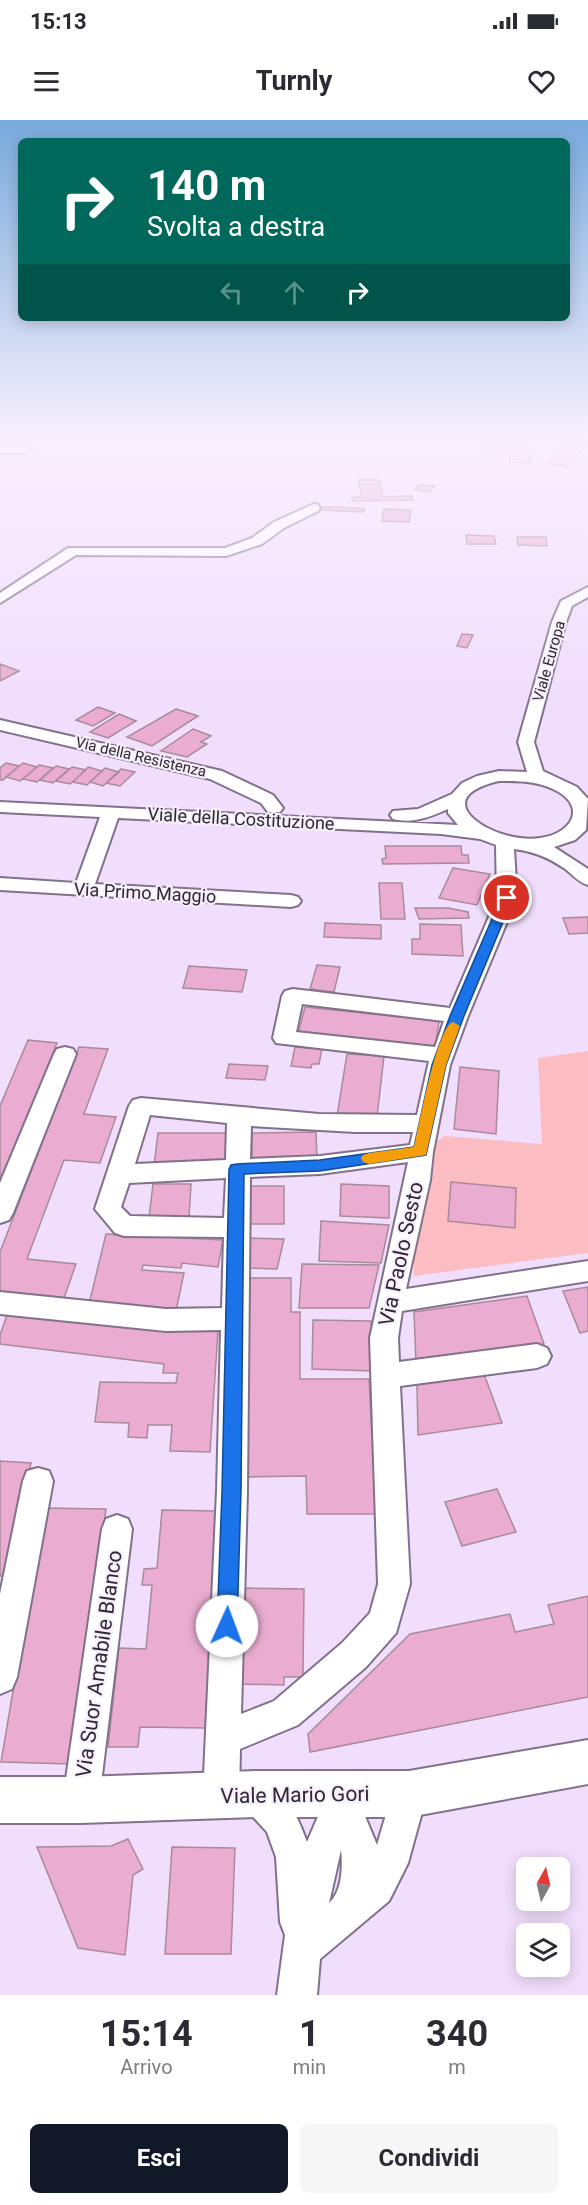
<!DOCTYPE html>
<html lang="it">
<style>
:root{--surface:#fff;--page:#f7f7f7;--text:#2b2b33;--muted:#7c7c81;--accent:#111827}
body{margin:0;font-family:Roboto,sans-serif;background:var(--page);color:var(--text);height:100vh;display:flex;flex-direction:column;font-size:22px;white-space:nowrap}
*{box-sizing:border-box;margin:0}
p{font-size:20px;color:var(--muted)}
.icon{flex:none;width:33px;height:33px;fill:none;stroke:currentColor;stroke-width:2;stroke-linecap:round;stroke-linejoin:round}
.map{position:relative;height:1875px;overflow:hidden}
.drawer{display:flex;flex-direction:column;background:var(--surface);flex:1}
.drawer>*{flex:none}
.top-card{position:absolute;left:18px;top:18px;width:552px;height:183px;border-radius:9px;box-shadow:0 3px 15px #0003;background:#00695c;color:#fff;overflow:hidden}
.needle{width:39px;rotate:8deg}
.fabs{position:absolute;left:516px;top:1737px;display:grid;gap:12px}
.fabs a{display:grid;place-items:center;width:54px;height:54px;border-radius:9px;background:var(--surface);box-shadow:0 3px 15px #0003;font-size:30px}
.pin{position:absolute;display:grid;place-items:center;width:51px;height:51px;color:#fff;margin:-26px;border:3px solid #fff;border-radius:50%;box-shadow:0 2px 6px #0007}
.me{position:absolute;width:66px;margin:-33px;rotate:2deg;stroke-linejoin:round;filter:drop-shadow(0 0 4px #0008)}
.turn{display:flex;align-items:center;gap:21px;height:126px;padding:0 30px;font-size:27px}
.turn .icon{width:78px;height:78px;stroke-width:2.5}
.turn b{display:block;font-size:42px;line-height:51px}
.lanes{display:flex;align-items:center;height:57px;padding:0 30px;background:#0003;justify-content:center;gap:30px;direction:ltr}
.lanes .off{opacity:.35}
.eta{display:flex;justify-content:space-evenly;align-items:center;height:102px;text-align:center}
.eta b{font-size:36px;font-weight:700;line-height:42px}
.primary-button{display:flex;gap:12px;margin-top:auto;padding:12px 30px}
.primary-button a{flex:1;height:69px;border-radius:9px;background:var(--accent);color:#fff;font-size:24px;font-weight:700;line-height:69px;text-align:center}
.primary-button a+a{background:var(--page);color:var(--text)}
.status{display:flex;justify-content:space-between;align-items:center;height:42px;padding:0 30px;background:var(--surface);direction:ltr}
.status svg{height:16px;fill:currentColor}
header{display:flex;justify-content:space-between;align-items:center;height:78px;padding:0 30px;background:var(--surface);font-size:27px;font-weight:700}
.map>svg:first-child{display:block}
</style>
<div class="status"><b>15:13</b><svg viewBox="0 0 49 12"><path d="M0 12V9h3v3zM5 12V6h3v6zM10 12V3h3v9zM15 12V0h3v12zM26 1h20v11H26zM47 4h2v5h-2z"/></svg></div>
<header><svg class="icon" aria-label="menu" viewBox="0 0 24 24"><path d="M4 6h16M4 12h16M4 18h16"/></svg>Turnly<svg class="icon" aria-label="heart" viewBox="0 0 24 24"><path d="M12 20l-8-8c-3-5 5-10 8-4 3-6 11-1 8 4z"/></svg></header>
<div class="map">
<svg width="588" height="1875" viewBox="0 0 588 1875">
<rect width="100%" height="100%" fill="#f1defc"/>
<!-- green -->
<path fill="#fcbdc2" d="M588,931V1133L414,1156L413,1124L435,1022L445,1016L542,1024L538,938Z"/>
<!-- building -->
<path fill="#eaacd0" stroke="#a98a9b" stroke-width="1.5" d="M504,317H523L522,332H530L531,343L510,342L509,331L482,330L481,319H504Z
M571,317H588V322L568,347L548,344Z
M358,360H379L383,377L412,376L413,380L353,381L352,377H362Z
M418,365L434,366L430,372L415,370Z
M324,387H342L365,389L363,392L321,390Z
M384,389L411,390L409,402L382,401Z
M466,415L494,416L496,424H467Z
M517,417H546L547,426L518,425Z
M462,514L473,515L467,528L457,526Z
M0,544L19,551L0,561Z
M98,587L115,593L93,606L76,600Z
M176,589L198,596L152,626L127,617Z
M119,594L136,601L108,618L90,612Z
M193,609L211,616L201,622L207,624L187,637L161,631Z
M6,643L19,646L3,660H0V648Z
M23,643L37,647L20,661L6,657Z
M39,645L53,648L37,662L23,659Z
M56,646L69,649L53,663L40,660Z
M72,647L86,650L70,664L56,661Z
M88,647L102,651L87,665L73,662Z
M105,648L119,652L103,666L90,662Z
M121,649L135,652L120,666L106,663Z
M385,726H461L462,735H468L469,743L383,744L382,739L386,738Z
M453,748L490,754L477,785L439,778Z
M379,763H402L405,799H381Z
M415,788H448L468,792L469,798L419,799Z
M588,797V813L569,814L563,798Z
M325,803L381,805V819L324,817Z
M420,804L461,805L463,836L412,834V819H420Z
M317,845L340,847L334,872L310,869Z
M189,846L247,850L242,872L183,868Z
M305,887L439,901L435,929L298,914Z
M28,920L57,923L0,1064V986Z
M79,927L108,929L84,994L116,997L100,1043L64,1040L27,1139L76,1144L63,1181L0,1173V1132Z
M295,927L322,929L319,944H312L311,948L291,946Z
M347,934L384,936L377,997L337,996Z
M229,944L268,946L265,960L226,958Z
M460,947L499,951L496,1014L454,1009Z
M316,1012L317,1039L252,1043V1013Z
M158,1013H226L225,1046H154Z
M451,1062L516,1068L515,1108L448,1101Z
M153,1064H191L189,1098H149Z
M341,1064L389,1066V1098L340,1096Z
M250,1066H284V1104H250Z
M321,1101L389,1105L381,1143L319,1141Z
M106,1114L223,1120L218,1147L182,1143L181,1148L143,1145L142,1150L184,1153L176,1191L89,1184Z
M247,1118L284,1119L277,1149L247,1148Z
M302,1144L379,1145L369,1188H299Z
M250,1158H291V1192H300V1259H369L376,1394H307L306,1356L244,1357Z
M588,1167V1211L580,1213L563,1171Z
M527,1176L544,1224L416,1244L414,1192Z
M8,1192L168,1211H218L210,1332L170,1331L172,1305H148L147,1318L128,1317L129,1303L95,1302L100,1262L176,1263L178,1253H163L164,1244L0,1224V1215Z
M313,1200L371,1201L373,1251L312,1249Z
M484,1254L502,1303L418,1315L417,1265Z
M0,1341L31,1343L7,1456H0Z
M497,1369L516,1412L462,1426L445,1382Z
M44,1388L106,1389L71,1644L1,1642Z
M162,1390L218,1391L205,1608L140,1607L138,1627H108L119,1528L146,1529L152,1465H142L144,1449L157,1448Z
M243,1468L304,1469L303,1557H284V1565L239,1564Z
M588,1476V1577L310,1632L308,1614L410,1514L510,1494L515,1512L554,1504L548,1485Z
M128,1719L143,1749L133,1755L125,1835L78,1828L37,1727L111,1726Z
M172,1727L235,1728L231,1834H165Z"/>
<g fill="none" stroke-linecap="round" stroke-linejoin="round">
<defs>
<path id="minor" d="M0,327H26L32,330L26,333H0Z
M314,384L318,385L320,388L318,391L284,408L262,424L226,436L76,435L0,483V473L68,428H225L252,418L274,402Z
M588,467V477L572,486L566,502L534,622L543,651L577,667L588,679L586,710L575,720L554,727L588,749V765C578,762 572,754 564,748C549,738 533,731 514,729L517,778L468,896L450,945L433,1032L430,1060L406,1169L588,1141V1161L402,1191L398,1218L399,1242L537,1224L547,1228L551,1236L547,1244L537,1248L400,1266L410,1464L396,1513L366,1547L298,1605L240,1629L239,1677L234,1690L221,1695L208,1690L203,1677L217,1371L221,1210L166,1211L0,1194V1172L166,1189L222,1188L224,1117L124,1116L115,1113L95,1089L129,986L133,980L141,978L319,994L417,995L429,941L276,923L273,918L282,876L285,871L293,869L450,888L497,778L496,725L480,719L441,714L118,698L95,764L291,775L298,777L301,781L298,785L291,787L0,770V758L76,763L100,697L0,692V682L458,705L448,693V689C430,697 412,704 393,699L390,695L393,691L418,689L452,674L462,663L477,656L499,651L527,652L518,622L552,502L561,481ZM499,661C517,661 536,661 553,669C588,685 573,714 540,718C496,725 421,679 499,661ZM302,884L444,901L435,927L296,912ZM150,995L227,1003L226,1040L135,1044ZM251,1006L355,1012H413L410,1025L320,1036L250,1039ZM408,1042L370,1218L378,1464L370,1493L342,1523L274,1581L241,1594L247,1371L250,1057L320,1054ZM226,1058L224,1098L130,1096L121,1087L129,1063Z
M0,600L222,651L273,675L283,688L280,692H268L261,683L210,659L0,610Z
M65,927L73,929L76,934L13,1093L9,1100L0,1103V1063L54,934L57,929Z
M38,1348L49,1351L53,1361L17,1557L12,1569L0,1574V1474L23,1361L27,1351Z
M117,1395L128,1399L132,1409L99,1680L94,1693L81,1698L68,1693L63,1680L102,1409L106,1399Z
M409,1656L422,1661L427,1674L408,1743L389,1781L320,1839L317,1875H277L285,1815L280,1802L276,1737L267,1712L245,1688L240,1675L245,1662L258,1657C286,1669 297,1695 307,1722L320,1692L316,1683L321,1670L334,1665L340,1668L359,1657L372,1662L377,1675L372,1688L364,1694L377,1725L396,1661ZM341,1730C343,1747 342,1772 329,1783Z"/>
<path id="major" d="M588,1620V1664L409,1697H257L81,1703H0V1657H81L257,1651H409Z"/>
</defs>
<!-- minor casing -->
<use href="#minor" stroke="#81718b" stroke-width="4"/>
<!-- major casing -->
<use href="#major" stroke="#81718b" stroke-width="4"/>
<!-- minor -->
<use href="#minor" fill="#fff" fill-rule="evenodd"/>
<!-- major -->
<use href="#major" fill="#fff" fill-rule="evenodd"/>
</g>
<!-- sky -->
<linearGradient id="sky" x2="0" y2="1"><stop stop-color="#78aadc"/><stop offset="0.55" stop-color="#f9f0fe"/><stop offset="1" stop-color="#f9f0fe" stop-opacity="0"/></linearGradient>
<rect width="588" height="579" fill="url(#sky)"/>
<!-- route -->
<path fill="#1a73e8" stroke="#114b97" stroke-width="1.5" d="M507,774L513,778L464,896L446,945L426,1035L320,1051L244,1054L241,1371L237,1506L234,1513L227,1516L220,1513L217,1506L222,1371L229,1049L231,1045L237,1044L320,1040L414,1027L432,945L450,896L501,778Z"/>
<!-- slow -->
<path fill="#f59e0b" d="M453,902L460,906L446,945L426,1035L369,1044L363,1042L361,1038L363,1035L369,1033L414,1027C419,1007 437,906 453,902Z"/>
<g text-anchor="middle" stroke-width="4.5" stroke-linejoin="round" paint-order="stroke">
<!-- far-street labels -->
<g font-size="15" fill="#2f2833" stroke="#f7f0fc">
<text transform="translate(549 541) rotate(-74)" y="5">Viale Europa</text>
<text transform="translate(141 637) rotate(13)" y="5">Via della Resistenza</text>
</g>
<!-- street labels -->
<g font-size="18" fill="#2f2833" stroke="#f7f0fc">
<text transform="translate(241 699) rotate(3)" y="6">Viale della Costituzione</text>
<text transform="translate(145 773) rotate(3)" y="6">Via Primo Maggio</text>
</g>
<!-- near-street labels -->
<g font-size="21" fill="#2f2833" stroke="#f7f0fc">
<text transform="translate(401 1134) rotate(-78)" y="7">Via Paolo Sesto</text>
<text transform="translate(99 1544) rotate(-82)" y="7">Via Suor Amabile Blanco</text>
<text transform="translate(295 1675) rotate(-1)" y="7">Viale Mario Gori</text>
</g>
</g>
</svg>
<div class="fabs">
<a><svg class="needle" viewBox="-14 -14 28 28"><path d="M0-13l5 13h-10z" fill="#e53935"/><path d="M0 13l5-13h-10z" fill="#7c7c81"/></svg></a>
<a><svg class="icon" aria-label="layers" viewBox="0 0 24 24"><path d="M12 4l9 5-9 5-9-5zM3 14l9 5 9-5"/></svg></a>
</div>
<div class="pin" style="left:507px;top:778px;background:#d93025"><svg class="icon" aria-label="arrive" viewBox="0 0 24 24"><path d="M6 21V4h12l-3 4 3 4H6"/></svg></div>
<svg class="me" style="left:227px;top:1506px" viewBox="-20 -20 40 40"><circle r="19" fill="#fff"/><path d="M0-13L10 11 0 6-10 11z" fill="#1a73e8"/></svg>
<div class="top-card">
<div class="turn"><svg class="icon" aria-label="right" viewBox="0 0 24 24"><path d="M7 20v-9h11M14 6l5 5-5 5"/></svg><div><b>140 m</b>Svolta a destra</div></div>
<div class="lanes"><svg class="icon off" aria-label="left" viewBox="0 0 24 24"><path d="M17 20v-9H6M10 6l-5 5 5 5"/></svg><svg class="icon off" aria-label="ahead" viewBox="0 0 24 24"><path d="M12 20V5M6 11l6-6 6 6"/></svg><svg class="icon" aria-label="right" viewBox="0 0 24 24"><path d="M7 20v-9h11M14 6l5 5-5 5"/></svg></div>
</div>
</div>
<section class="drawer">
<div class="eta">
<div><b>15:14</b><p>Arrivo</p></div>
<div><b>1</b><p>min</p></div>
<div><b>340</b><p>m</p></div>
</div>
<div class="primary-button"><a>Esci</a><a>Condividi</a></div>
</section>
